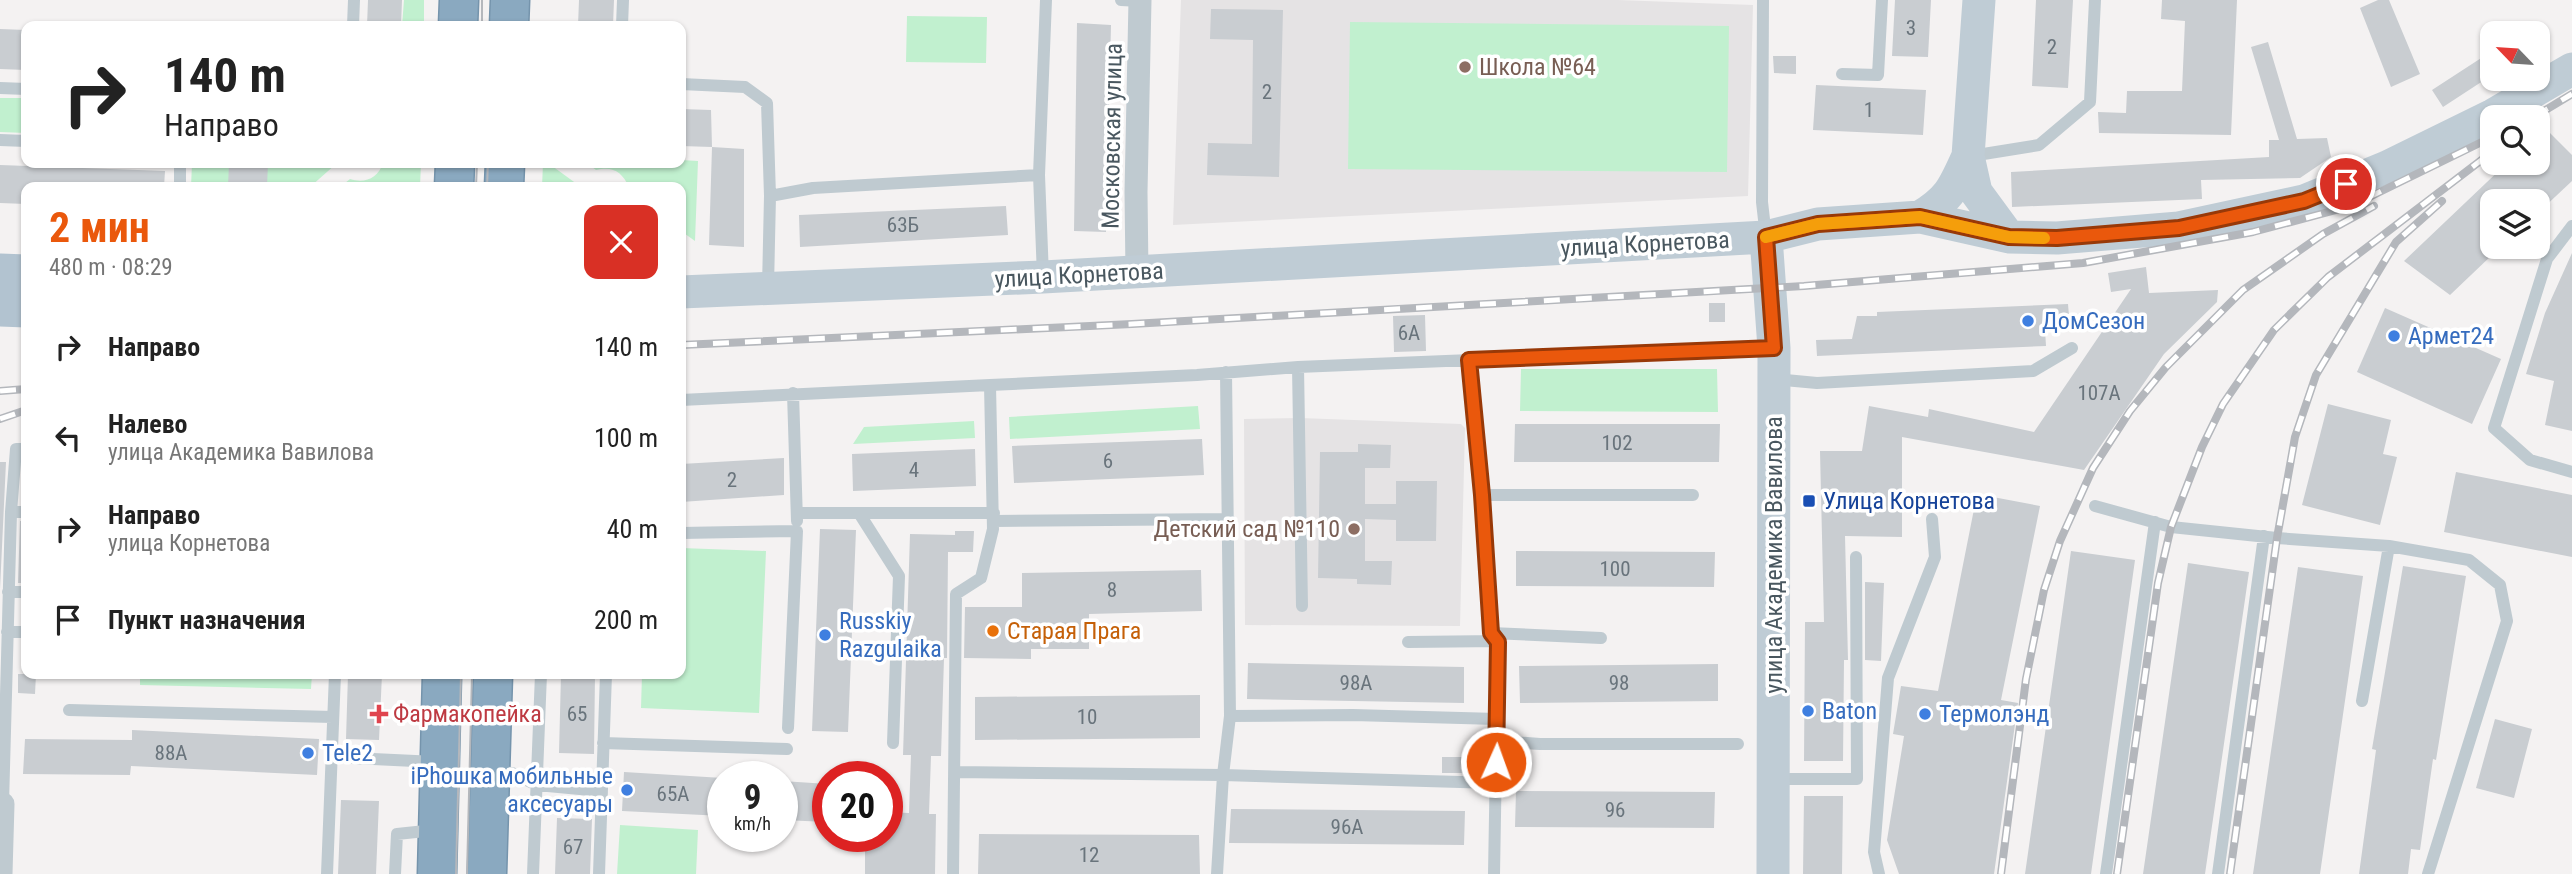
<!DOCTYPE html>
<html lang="ru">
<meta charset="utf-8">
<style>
:root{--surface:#fff;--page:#f6f6f6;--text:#222;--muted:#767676;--accent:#ea580c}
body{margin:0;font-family:"Roboto Condensed",sans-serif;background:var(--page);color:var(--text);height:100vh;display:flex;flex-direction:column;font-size:26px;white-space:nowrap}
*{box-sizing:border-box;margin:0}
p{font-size:23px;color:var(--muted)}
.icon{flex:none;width:38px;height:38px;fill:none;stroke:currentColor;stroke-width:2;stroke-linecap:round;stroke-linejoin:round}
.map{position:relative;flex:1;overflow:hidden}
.drawer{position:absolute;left:21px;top:182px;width:665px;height:497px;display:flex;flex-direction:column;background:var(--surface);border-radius:14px;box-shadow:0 2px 5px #0004}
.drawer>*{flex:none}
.hud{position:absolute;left:21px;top:21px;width:665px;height:147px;border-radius:14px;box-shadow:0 2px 5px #0004;background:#fff;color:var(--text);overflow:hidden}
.needle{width:46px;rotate:295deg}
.buttons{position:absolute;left:2480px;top:21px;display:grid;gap:14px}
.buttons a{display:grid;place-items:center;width:70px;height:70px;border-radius:14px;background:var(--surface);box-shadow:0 2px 5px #0004;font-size:35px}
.speed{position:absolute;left:707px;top:761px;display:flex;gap:14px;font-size:35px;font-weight:700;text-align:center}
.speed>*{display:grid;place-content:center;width:91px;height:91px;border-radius:50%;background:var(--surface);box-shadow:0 2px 5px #0004;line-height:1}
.speed small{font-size:18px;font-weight:400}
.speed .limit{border:10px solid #d22;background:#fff;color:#111}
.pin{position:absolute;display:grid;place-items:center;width:60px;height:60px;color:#fff;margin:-30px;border:4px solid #fff;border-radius:50%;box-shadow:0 2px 7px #0007}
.me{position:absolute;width:77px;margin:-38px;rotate:2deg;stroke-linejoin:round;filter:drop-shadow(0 0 5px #0008)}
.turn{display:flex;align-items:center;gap:24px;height:147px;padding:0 28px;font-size:32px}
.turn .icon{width:91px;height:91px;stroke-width:2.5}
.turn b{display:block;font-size:49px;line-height:60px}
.round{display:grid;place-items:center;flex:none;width:74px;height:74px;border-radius:14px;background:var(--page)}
.summary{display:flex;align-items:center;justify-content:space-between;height:119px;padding:0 28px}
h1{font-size:42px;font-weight:700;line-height:52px;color:var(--accent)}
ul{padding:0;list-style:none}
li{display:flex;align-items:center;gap:21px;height:91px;padding:0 28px}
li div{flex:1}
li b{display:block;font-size:26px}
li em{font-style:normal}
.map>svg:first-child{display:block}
</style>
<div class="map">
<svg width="2572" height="874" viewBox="0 0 2572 874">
<rect width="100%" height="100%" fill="#f4f2f2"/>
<!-- education -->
<path fill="#e5e3e4" d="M1181,0H1618L1753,5L1748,196L1173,225Z
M1300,418L1461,424L1465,428L1460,626L1245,625L1244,419Z"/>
<!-- green -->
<path fill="#c1f0cf" d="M404,0H424V26H402Z
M907,16L987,17L986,63L906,62Z
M1350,22L1729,26L1727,172L1348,169Z
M0,98H26V133L0,132Z
M681,160L698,161L695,241L681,231V187H629C622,172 613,166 596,170L587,163H681Z
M192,163H336V164L310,187H191Z
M383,163H421L420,187H340L350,179C365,184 378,178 383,163Z
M543,163H548L581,187H542Z
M1521,369H1717L1718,412L1520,411Z
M1198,406L1200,429L1010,439L1009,417Z
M974,421L975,438L853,444L864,427Z
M681,548L766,551L759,713L641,708L642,674H681Z
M140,674H312L311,689L140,685Z
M620,825L698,830L696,874H617Z"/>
<!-- building -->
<path fill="#c9cdd1" d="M368,0H402L401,26H367Z
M579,0H614L613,26H578Z
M1895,0H1931L1928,57L1892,56Z
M2036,0H2073L2068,88L2032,86Z
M2162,0H2237L2231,135L2099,133L2098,112L2126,113L2127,91H2182L2185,21L2161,19Z
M2378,0H2389L2420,74L2391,87L2360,8Z
M1211,9L1283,10L1279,177L1207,175L1208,143L1252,144L1253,40L1210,39Z
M1077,23L1111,25L1106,232L1074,231Z
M0,29L26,30V70L0,69Z
M2268,42L2297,139L2327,138L2331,157L2300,178L2201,180L2202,199L2012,207L2011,172L2269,157V140H2279L2251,47Z
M2492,51V75L2443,107L2432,90Z
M1773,56H1796V74L1774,73Z
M1816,85L1926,90L1923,135L1813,130Z
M681,109L711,110L712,147L681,146Z
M2545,128L2572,155V181L2538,213V201H2492V255L2450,295L2404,261L2507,163H2538V135Z
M712,147L744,149V247L709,245Z
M229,163H268L267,187H228Z
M0,165L165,171L164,187H26V204L0,203Z
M1006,206L1008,235L800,247L799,215Z
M2572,253V431L2545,425L2554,381L2526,374L2545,313Z
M2146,267L2149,293L2218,290L2217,302L2164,354L2084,470L1902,437V537L1845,536L1848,660H1844L1843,761H1804L1805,622H1824L1820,451H1862L1869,406L1928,417L1929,409L2034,432L2131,289L2111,292L2108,273Z
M1709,303H1725V322H1709Z
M2068,304L2070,328L2045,330L2046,346L1817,356L1816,340L1852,339L1857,316H1877V312Z
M2385,308L2501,359L2472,424L2357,372Z
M1425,315L1426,351L1394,352L1393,316Z
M2328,404L2391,420L2383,454L2397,457L2380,525L2302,505Z
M1515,424H1720L1719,462H1514Z
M1202,439L1204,475L1014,483L1012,446Z
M1358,444L1391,445L1390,468H1365V504H1396V481H1437L1436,541H1396V520L1365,519V561H1392L1391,585L1357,584V579L1318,578L1320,452H1358Z
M975,449L976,486L853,491L852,454Z
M784,458V495L681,502V464Z
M0,462H6L0,589Z
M2456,472L2572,495V557L2444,532Z
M1977,494L2040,506L2001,700L2018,703L1994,874H1899L1887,840L1904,736L1893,734L1901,686L1938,691Z
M20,521H26V583H18Z
M820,529L856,530L848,732L812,731Z
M955,531H974L973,552H948L947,658H944L941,756H931L929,814H936L935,874H865V836H887V812L909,813L911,755H903L910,534L955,535Z
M1516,551L1715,552L1714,587L1516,586Z
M2071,551L2135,560L2091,874H2025Z
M2188,563L2249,572L2205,874H2143Z
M2403,566L2466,576L2436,760L2433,759L2420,850L2411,849L2408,874H2359L2376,750L2372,749Z
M2298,567L2363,576L2320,874H2253Z
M1201,570L1202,611L1089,614V649H1031V659L964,658L965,607H1022V573Z
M1865,582L1884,583L1881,661L1865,660Z
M1248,663L1464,667V703L1247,699Z
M1718,664V701L1520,703L1519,666Z
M18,674H36L35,694L18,693Z
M348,674H382L379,740L346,739Z
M561,674H595L594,754L559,753Z
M1200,695V738L975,740V697Z
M2495,719L2532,729L2514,798L2476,788Z
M132,730L319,739L317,775L131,766L130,775L23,774L25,739L132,740Z
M1442,757H1462V773H1442Z
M624,772L723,778V816L622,811Z
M782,781L828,784V822L782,820Z
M1516,791L1715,792L1714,828L1515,827Z
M1804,796H1843L1842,874H1803Z
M341,800L379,801L376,874H338Z
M1231,809L1465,811L1464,845L1229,843Z
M557,818L592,819L590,874H555Z
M979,834L1199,835L1200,874H978Z"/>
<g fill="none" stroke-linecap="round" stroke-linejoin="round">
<defs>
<path id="highway" d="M458,26L459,0
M509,26L510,0
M454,187L455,163
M504,187L505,163
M437,874L442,674
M487,874L493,674"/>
</defs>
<!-- highway casing -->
<use href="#highway" stroke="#7594ac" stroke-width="41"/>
<!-- lane -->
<path stroke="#bfcad0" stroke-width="12" d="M1121,0L1140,1
M1763,0L1762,202L1766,237
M353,26L354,0
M622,26L623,0
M1842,74L1878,75L1882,0
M681,84L745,87L767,103L770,196L768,287
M0,88L26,89
M0,140L26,141
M1971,156L2039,145L2090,102L2095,0
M180,163V187
M770,196L813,188L1039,175
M2572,226L2547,259L2494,428L2530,460L2572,472
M1043,276L1039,175L1046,0
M1469,360L1482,495L1491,633L1498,641L1494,874
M1298,367L1302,606
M1774,379L1817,383L2033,371L2072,348
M990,385L1197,375L1298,367L1772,348
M793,393L797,521
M681,400L990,385L993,529L981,578L956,594L953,874
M1482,495H1693
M2095,506L2171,527L2277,538L2389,546L2469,560L2500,585L2507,621L2428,874
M11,512L16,449H26
M797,513H994
M859,513L899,576L893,743
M993,521L1229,519
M681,533L797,531L788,728
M8,592H26
M7,632H26
M1491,633L1601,638
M1408,642L1498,641
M2362,701L2389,546
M69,710L333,717
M1230,716L1353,715L1497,719
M1497,741L1540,744H1738
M603,743L787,749
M331,757L436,762
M494,772L512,773L537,785L601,791
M955,772L1223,775L1495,783
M1774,779H1857L1856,557
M3,804L11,512H26
M327,874L335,674
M395,874L397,834L435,830
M533,874L541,674
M599,874L606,674
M1217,874L1223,775L1230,716L1226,372
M1879,874L1874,852L1888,678L1935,557L1932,519
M2106,874L2155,522
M2218,874L2264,536"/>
<!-- street -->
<path stroke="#bfcad0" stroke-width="23" d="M1137,273L1136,192L1140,0
M1,874L3,804"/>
<!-- secondary -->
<path stroke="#bfccd5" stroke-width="33" d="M1979,0L1968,156L1976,192L2009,237
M1920,217C1950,199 1954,187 1968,156
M1766,237L1774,348L1773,874
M681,292L1043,277L1766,237L1818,224L1920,217L2009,237L2057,238L2179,228L2304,201L2387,167L2493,115L2572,69"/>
<!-- primary -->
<path stroke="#b2c3d0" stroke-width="37" d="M0,272L26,273
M0,308L26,309"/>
<!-- highway -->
<use href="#highway" stroke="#8aa9c0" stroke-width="38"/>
<!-- tram -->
<path stroke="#b4b7bc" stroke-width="2" d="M482,26V0
M476,187L477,163
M487,187L488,163
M456,874L461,674
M467,874L472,674"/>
<defs>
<path id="rail" d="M2534,117L2572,94
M681,345L1132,324L1804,286L2083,263L2253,232L2351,206L2492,137
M0,391L26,389
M0,419L26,410
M2001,874L2026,679L2044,590L2060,541L2093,468L2130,411L2166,367L2243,290L2323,234L2374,206
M2117,874L2158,583L2171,527L2202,447L2223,404L2274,330L2328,277L2492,152
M2230,874L2277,538L2295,437L2316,375L2396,242L2442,201"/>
</defs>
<!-- rail casing -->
<use href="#rail" stroke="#b4b7bc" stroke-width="8"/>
<!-- rail -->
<use href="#rail" stroke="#fff" stroke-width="5" stroke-dasharray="16" stroke-linecap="butt"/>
</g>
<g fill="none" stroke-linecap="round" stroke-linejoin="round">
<defs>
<path id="route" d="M1496,762L1498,642L1491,633L1482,495L1469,360L1774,348L1766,237L1818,224L1920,217L2009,237L2057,238L2179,228L2304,201L2346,184"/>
</defs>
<!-- route casing -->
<use href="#route" stroke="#983908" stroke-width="18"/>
<!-- route -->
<use href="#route" stroke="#ea580c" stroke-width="12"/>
<!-- slow -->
<path stroke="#f59e0b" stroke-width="12" d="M1766,237L1818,224L1920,217L2009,237L2044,238"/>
</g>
<!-- markers -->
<g fill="#8d6e63" stroke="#fff" stroke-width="2.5">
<circle cx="1465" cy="67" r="7"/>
<circle cx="1354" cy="529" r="7"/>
</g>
<g fill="#3f7fe0" stroke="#fff" stroke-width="2.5">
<circle cx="2028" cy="321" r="7"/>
<circle cx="2394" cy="336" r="7"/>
<circle cx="825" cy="635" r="7"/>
<circle cx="1808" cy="711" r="7"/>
<circle cx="1925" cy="714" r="7"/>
<circle cx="308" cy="753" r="7"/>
<circle cx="627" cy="790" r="7"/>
</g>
<rect fill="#1a4fb4" stroke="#fff" stroke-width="2.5" x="1802" y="494" width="14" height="14" rx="3.5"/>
<circle fill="#e8710a" stroke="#fff" stroke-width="2.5" cx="993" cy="631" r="7"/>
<path fill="#e0444e" stroke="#fff" stroke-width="2.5" d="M375.5 703.5h7v7h7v7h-7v7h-7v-7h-7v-7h7z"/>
<g text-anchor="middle" stroke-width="7" stroke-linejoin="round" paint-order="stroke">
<!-- number labels -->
<g font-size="21" fill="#69747c">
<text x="1911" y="35">3</text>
<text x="2052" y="54">2</text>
<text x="1267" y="99">2</text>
<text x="1869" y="117">1</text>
<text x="903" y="232">63Б</text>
<text x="1409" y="340">6А</text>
<text x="2099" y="400">107А</text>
<text x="1617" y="450">102</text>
<text x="1108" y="468">6</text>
<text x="914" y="477">4</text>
<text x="732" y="487">2</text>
<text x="1615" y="576">100</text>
<text x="1112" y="597">8</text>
<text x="1356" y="690">98А</text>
<text x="1619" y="690">98</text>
<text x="577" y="721">65</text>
<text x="1087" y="724">10</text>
<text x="171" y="760">88А</text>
<text x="673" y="801">65А</text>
<text x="1615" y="817">96</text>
<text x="1347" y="834">96А</text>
<text x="573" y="854">67</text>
<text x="1089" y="862">12</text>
</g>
<!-- education labels -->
<g font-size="24" fill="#785e54" stroke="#fff" text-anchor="start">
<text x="1479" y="75">Школа №64</text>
<text x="1340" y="537" text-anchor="end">Детский сад №110</text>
</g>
<!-- street labels -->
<g font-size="24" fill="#49575f" stroke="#fff">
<text transform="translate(1112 136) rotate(-89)" y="8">Московская улица</text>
<text transform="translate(1645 244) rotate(-3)" y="8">улица Корнетова</text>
<text transform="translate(1079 275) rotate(-3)" y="8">улица Корнетова</text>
<text transform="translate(1774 555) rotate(-90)" y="8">улица Академика Вавилова</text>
</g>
<!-- shop labels -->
<g font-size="24" fill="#366cbe" stroke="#fff" text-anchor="start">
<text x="2042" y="329">ДомСезон</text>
<text x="2408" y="344">Армет24</text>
<text x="839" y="629">Russkiy<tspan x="839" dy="28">Razgulaika</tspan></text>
<text x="1822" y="719">Baton</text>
<text x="1939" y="722">Термолэнд</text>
<text x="322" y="761">Tele2</text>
<text x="613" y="784" text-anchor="end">iPhoшка мобильные<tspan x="613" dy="28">аксесуары</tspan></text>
</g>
<!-- transit labels -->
<g font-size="24" fill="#164399" stroke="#fff" text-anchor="start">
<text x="1823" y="509">Улица Корнетова</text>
</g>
<!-- food labels -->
<g font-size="24" fill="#c56008" stroke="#fff" text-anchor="start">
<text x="1007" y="639">Старая Прага</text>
</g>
<!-- health labels -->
<g font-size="24" fill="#be3a42" stroke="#fff" text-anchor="start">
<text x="393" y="722">Фармакопейка</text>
</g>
</g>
</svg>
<div class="buttons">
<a><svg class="needle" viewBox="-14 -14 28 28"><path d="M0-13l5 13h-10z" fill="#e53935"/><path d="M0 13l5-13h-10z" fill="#767676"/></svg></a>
<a><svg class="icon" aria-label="search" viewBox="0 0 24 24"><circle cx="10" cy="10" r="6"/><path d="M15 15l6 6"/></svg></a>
<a><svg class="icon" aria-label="layers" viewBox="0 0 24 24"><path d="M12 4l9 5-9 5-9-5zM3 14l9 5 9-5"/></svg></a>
</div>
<div class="speed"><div>9<small>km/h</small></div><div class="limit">20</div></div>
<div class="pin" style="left:2346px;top:184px;background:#d93025"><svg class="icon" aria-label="arrive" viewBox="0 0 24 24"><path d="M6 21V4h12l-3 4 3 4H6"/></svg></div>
<svg class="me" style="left:1496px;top:762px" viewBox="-20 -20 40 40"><circle r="17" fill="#ea580c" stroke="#fff" stroke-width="3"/><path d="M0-11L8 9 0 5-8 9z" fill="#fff"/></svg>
<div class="hud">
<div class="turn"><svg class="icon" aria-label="right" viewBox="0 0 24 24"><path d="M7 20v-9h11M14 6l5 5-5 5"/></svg><div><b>140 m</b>Направо</div></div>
</div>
<section class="drawer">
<div class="summary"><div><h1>2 мин</h1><p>480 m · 08:29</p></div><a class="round" style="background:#d93025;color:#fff"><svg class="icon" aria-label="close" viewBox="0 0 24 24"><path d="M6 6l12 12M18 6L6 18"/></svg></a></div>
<ul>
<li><svg class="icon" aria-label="right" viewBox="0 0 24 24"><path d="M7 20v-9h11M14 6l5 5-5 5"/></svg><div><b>Направо</b></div><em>140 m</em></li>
<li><svg class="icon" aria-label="left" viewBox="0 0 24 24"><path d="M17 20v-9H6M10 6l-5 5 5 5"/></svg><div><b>Налево</b><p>улица Академика Вавилова</p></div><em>100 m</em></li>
<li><svg class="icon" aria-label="right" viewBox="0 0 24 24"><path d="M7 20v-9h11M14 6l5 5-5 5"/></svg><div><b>Направо</b><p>улица Корнетова</p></div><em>40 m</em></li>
<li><svg class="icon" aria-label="arrive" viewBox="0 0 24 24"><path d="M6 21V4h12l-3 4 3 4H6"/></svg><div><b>Пункт назначения</b></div><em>200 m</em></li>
</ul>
</section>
</div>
